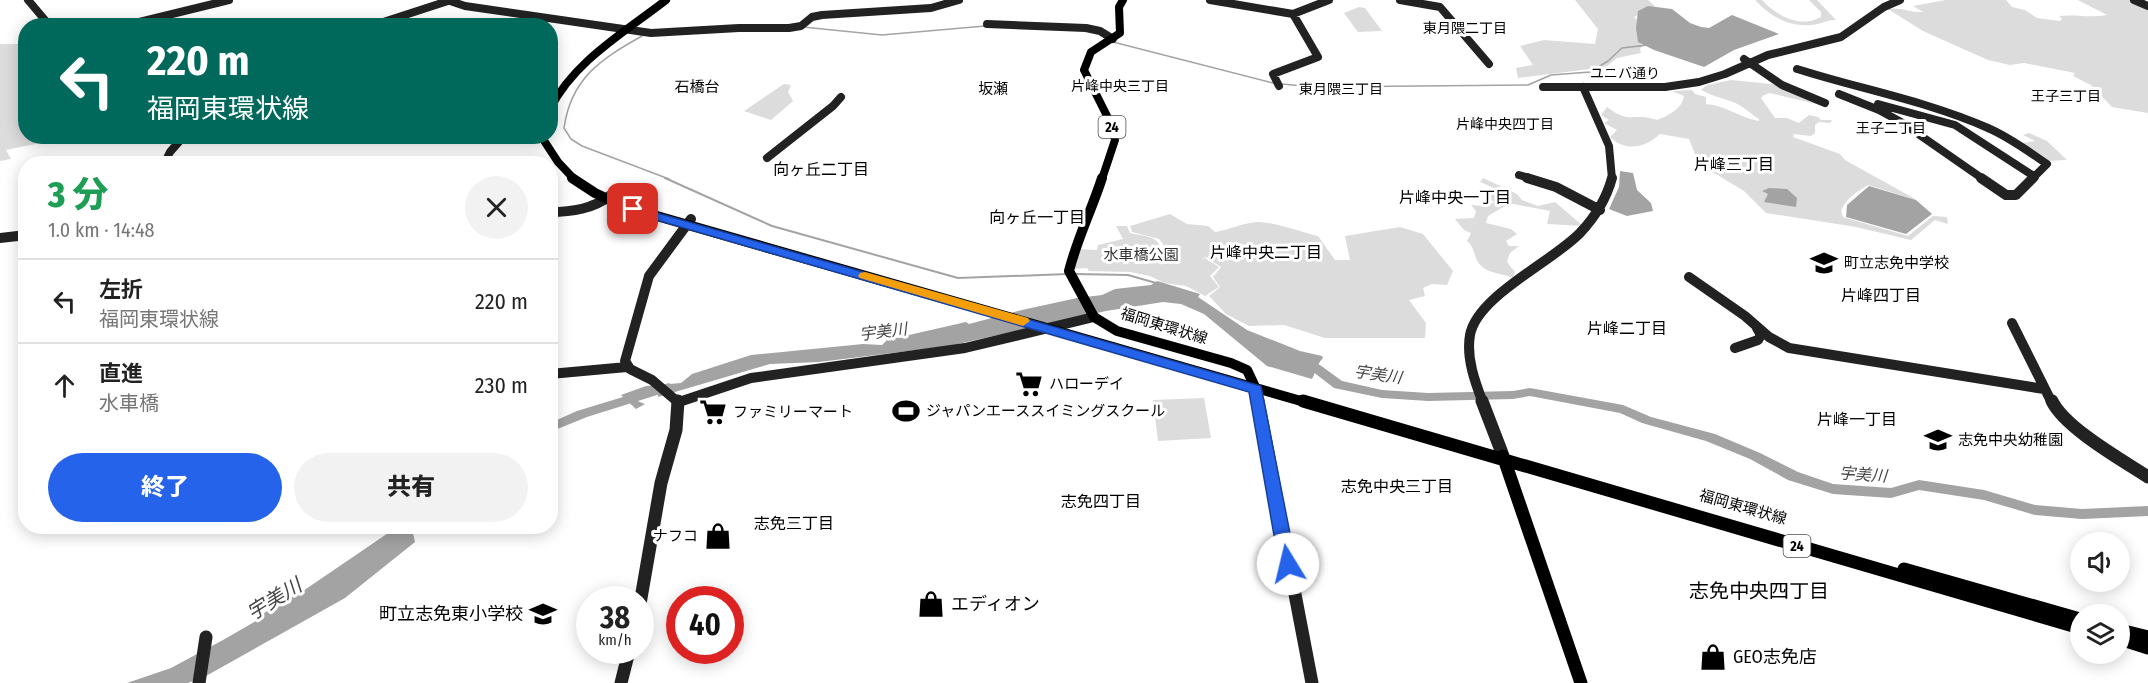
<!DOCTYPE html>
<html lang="ja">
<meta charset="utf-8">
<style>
:root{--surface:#fff;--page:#f2f2f2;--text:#222;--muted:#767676;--line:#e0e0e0;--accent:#2563eb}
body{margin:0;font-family:"Fira Sans Condensed","Noto Sans JP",sans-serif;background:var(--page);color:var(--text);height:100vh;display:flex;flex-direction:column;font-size:22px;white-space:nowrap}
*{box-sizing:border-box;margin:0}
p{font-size:20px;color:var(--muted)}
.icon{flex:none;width:33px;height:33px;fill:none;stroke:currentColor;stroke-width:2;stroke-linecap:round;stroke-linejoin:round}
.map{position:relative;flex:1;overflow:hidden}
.sheet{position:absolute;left:18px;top:156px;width:540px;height:378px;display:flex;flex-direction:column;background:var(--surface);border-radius:24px;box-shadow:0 3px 15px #0003}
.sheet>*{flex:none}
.top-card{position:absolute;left:18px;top:18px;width:540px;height:126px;border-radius:24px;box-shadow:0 3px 15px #0003;background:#00695c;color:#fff;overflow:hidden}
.fabs{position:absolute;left:2070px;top:532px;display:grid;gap:12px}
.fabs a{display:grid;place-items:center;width:60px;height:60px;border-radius:50%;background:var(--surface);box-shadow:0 3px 15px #0003;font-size:30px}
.speed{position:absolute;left:576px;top:586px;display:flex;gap:12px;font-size:30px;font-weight:700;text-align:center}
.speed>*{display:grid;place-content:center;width:78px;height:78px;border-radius:50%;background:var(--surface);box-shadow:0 3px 15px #0003;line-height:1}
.speed small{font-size:15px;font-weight:400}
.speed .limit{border:9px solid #d22;background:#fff;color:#111}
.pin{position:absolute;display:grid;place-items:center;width:51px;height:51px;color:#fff;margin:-26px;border-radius:12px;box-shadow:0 3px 9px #0006}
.me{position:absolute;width:66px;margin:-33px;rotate:351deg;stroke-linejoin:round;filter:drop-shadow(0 0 4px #0008)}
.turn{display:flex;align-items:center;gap:21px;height:126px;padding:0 30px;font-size:27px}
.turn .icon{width:78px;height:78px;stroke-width:2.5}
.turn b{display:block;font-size:42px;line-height:51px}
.round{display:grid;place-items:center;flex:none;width:63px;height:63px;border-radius:32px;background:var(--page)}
.headline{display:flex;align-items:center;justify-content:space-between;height:102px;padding:0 30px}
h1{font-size:36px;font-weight:800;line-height:45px;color:#1e9e55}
.button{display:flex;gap:12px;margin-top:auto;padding:12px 30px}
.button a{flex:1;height:69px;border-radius:36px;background:var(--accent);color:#fff;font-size:24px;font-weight:800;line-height:69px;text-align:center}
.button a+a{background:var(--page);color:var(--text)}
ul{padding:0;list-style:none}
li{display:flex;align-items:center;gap:18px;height:84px;padding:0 30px;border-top:2px solid var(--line)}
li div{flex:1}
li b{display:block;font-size:22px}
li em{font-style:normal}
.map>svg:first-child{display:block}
</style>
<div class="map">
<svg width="2148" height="683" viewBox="0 0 2148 683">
<rect width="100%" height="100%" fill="#fff"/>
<!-- green -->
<path fill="#dcdcdc" d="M1575,0H1648L1655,6L1634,17L1642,25L1645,43L1640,49L1641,53L1617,58L1606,67L1518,78L1516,68L1533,65L1520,46L1544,40L1595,44L1598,29Z
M1755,0H1762C1776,15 1800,29 1821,17V12L1809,0H1817L1836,20C1828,20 1825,22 1818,24C1793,29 1771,18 1755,0Z
M1946,0H2006L2012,7L2025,10L2037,18L2060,21L2062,19L2059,16C2075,14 2091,18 2107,15L2078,0H2130L2148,8V113L2112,107L2091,85L2073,76L2075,73L2024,63L2010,65L1988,60L1923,31L1888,9C1901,7 1910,13 1923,12L1913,6Z
M1359,7L1365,8L1382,31L1358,32L1344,13Z
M0,44H25L26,136L44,137L35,144L6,150L11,159L0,161Z
M1731,80L1789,86L1820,105L1770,93L1764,95L1761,98L1775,118H1787L1799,123L1809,115L1818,117L1821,120H1832L1830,123L1819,122L1815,125V133L1811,136L1794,134L1793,137L1840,154L1845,160L1917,200L1868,185C1857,192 1846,198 1841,211L1843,217L1908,236L1933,216L1947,217L1948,224L1935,220L1911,240L1856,227L1766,213L1744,191L1706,168L1697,159L1689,139L1660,134C1645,148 1625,152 1610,137L1617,130L1604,123L1609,120L1601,115L1607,107C1631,125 1633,112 1657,120C1668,116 1682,109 1684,96L1672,91L1692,90L1695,94L1706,97V104C1725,105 1740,118 1759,121V119C1751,114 1742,105 1733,102C1722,98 1712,96 1701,90L1707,85Z
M784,84L791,85L788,92L793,101L771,120L744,111Z
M2029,133L2047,141L2067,160L2046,161L2022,143L2035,141L2023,135Z
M1483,178L1517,194L1522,200L1538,206L1555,202L1583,226L1547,224L1550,211L1503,202L1505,206L1488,216L1486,223L1511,229L1517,234L1506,241L1509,246H1519L1510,253L1507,262L1515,272L1513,278C1499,272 1482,274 1476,258C1473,250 1473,246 1467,241L1471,233L1464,230L1455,219L1474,218L1476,211L1471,205L1487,206L1494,202L1487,197L1492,187L1480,182Z
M1170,214L1187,224L1208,226L1215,232C1229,230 1242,223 1257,222C1276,222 1300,232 1318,236L1335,260H1350L1345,236L1400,227L1423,234L1453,271L1447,285L1432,284L1423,288L1425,296L1409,300L1426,323L1425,338H1325L1284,325L1249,326L1226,314L1209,296L1220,287L1213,277L1221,267L1205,257L1201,259L1205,258L1219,267L1210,276L1219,287L1205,296L1186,286L1164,283L1150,276L1130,272L1089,271L1087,268L1074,269L1077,249L1097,250L1098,245L1123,239L1116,226H1127L1130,233C1146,237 1159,235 1162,252L1163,244L1159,239L1132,232L1130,226Z
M1204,398L1211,438L1158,441L1153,400Z"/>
<!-- water -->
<path fill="#a3a3a3" d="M1648,6L1672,9L1690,23L1701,27L1709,28L1732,15L1779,34L1734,50L1704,67L1654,50L1638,42L1636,28L1638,11Z
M1620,171L1633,173L1637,190L1651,203L1653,211L1627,216L1609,209L1619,187Z
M1869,186L1916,200L1932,214L1906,234L1846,217L1847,205Z
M1769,188L1787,189L1797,198L1796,207L1764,202L1768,194L1762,191Z
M1157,281L1200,294L1198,297L1247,330L1300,351L1322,356L1323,358C1317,364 1316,372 1312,379L1267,366L1204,314L1181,304L1163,302L1106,311L949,346L819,362L770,364L658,397V392C651,390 640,394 635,400L645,404L636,409L621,395L646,386L681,383L692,374L751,355L863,344L882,345L887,340L966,322L969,324L1022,310L1077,298L1102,295L1115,289L1151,285Z
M397,527H403V529L407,533H413L415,542L345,598L206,676L188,683H127L171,668L223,640L256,621L270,608L303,591Z"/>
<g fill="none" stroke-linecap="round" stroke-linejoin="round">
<!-- stream-far1 -->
<path stroke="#a3a3a3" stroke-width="1.5" d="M803,27L882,35L985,26
M642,36C601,59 571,78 564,128L571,139L582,146L669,179
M1113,42L1273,83
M1282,84L1313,87L1528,85L1551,75L1590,72L1608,61L1622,48L1648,45"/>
<!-- stream -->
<path stroke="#a3a3a3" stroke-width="2" d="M665,178L772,226L958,278L1068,274
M1074,274L1128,275L1156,283"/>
<!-- river -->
<path fill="#a3a3a3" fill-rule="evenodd" d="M1303,359L1320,365L1342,381L1382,390L1428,393L1513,391L1530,388L1623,405L1651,417L1715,434L1760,453L1798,472L1833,484L1891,488L1919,480L1984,490L2035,505L2082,509L2148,506V516L2082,519L2035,515L1984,500L1919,490L1891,498L1833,494L1788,480L1750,459L1706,441L1642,423L1620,413L1530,396L1513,399L1428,401L1382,398L1334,388L1312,371L1299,366L1297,363L1299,360Z
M669,383L675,387L673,390L587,417L550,432V423L577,411Z
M402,526H419C413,535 400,548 389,545L387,541Z"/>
<!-- secondary-far2 -->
<path stroke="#222" stroke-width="8" d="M28,0L50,26
M447,0L465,6L651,33L739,28H789L801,26L812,17L822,15L931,8L959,0
M1210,0L1293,14L1329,0
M1400,0L1440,7L1489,64
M2134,0L2148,6
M987,24L1086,28L1100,31L1113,39
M123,26L229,0
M371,26L448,1
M1744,59L1782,85L1825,103
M1797,69C1860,89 1927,101 1988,128C2009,137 2028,151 2047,164L2032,179
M1279,86L1273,74L1318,57L1293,14
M1543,87H1665L1699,82L1725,74L1768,55L1841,37L1884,7L1900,0
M1583,87L1609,146L1612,179
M1839,94L1879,110L1901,122L1983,179
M1878,104L1955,125L2035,177
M767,158L833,106L841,97
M164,164L170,152L184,136
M1519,175L1532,179"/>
<!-- secondary-far1 -->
<path stroke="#222" stroke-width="10" d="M1527,178L1556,187L1600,210
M1981,178L2006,195H2016L2033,178
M550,212C572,212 593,209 611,195
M0,238L26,235
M1689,277L1745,316L1769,337L1789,348L2044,389
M2012,323L2052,403
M1735,348L1758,340L1761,335L1757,328
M550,374L627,367
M1256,389L1259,403
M679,402L751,378L965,348L1094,317
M679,403L652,380L630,369L625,361L649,276L691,219
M1483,403C1475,382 1466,358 1470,335C1477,296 1552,262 1580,233C1596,216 1606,200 1612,178"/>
<!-- secondary -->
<path stroke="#222" stroke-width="13" d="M1258,401L1312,683
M1482,401L1502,453
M2052,401C2065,428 2122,460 2148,477
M640,604L661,483L676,430L678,401
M199,683L206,637
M621,683L629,651"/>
<!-- primary-far2 -->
<path stroke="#000" stroke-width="8" d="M550,109C574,61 625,32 666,0
M541,136L558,162L574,179
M1102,179L1115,140L1112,126L1084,70L1091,52L1120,33L1119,7L1123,0"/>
<!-- primary-far1 -->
<path stroke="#000" stroke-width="10" d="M572,178L595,193L622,206L1308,403
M1102,178C1092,209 1077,239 1069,271L1094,317L1117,331L1231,363L1247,370L1256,389"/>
<!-- primary -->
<path stroke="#000" stroke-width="13" d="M1303,401L2080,628
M1503,456L1581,683
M1904,569L2080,619
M2120,630L2148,637
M2120,639L2148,648"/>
</g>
<!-- route -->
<path fill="#2563eb" stroke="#184099" stroke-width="1.5" d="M633,206L1261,386L1296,564L1294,569L1288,571L1282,569L1279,564L1249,392L629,212V207Z"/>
<!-- slow -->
<path fill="#f59e0b" d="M865,272L1028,318L1030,321L1023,326L860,278L858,276L860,273Z"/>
<!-- icons -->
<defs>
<symbol id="school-bare" viewBox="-9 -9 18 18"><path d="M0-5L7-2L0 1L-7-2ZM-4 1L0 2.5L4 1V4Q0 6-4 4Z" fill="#000" stroke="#fff" stroke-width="2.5" paint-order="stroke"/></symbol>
<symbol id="supermarket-bare" viewBox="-9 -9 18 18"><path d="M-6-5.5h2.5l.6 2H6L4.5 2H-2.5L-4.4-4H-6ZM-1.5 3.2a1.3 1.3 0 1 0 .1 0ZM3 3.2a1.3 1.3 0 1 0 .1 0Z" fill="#000" stroke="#fff" stroke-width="2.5" paint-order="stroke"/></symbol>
<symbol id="stadium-bare" viewBox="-9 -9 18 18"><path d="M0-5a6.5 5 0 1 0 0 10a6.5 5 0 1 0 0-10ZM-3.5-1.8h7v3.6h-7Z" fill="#000" stroke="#fff" stroke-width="2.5" paint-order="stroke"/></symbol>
<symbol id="shop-bare" viewBox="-9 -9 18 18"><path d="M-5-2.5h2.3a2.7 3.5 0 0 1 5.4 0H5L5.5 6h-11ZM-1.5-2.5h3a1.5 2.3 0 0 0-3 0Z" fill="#000" stroke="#fff" stroke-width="2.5" paint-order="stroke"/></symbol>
</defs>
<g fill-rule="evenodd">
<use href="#school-bare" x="1805" y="244" width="38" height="38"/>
<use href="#supermarket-bare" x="1010" y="365" width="38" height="38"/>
<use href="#stadium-bare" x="887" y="392" width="38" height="38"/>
<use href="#supermarket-bare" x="694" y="393" width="38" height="38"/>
<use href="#school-bare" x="1919" y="421" width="38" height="38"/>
<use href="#shop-bare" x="699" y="517" width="38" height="38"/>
<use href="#shop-bare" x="912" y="585" width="38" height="38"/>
<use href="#school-bare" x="524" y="595" width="38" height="38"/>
<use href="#shop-bare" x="1694" y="638" width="38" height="38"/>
</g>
<g text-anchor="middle" stroke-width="6" stroke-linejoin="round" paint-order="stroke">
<!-- far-neighbourhood labels -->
<g font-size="14" fill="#000" stroke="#fff">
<text x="1465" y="33">東月隈二丁目</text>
<text x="1120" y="91">片峰中央三丁目</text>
<text x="1341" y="94">東月隈三丁目</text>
<text x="2066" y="101">王子三丁目</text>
<text x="1505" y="129">片峰中央四丁目</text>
<text x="1891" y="133">王子二丁目</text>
</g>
<!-- far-street labels -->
<g font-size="14" fill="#000" stroke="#fff">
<text x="1625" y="78">ユニバ通り</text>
</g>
<!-- shield labels -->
<g fill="#fff" stroke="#4c4c4c" stroke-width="1.5">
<rect x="1098.5" y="116" width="27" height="22" rx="4.5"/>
<rect x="1783.5" y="535" width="27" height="22" rx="4.5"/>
</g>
<g font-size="14" font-weight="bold" fill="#000">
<text x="1112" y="132">24</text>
<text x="1797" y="551">24</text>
</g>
<!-- far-quarter labels -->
<g font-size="15" fill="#000" stroke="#fff">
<text x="697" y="92">石橋台</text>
<text x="993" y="94">坂瀬</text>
</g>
<!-- park labels -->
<g font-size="15" fill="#333" stroke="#fff">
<text x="1141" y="260">水車橋公園</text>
</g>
<!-- poi labels -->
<g font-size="15" fill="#000" stroke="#fff" text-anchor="start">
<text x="1844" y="268">町立志免中学校</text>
<text x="1049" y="389">ハローデイ</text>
<text x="926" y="416">ジャパンエーススイミングスクール</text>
<text x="733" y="417">ファミリーマート</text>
<text x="1958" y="445">志免中央幼稚園</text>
<text x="698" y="541" text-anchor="end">ナフコ</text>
</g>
<!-- street labels -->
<g font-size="15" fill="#000" stroke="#fff">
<text transform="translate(1164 326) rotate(17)" y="5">福岡東環状線</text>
<text transform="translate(1743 507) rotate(16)" y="5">福岡東環状線</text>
</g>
<!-- neighbourhood labels -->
<g font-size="16" fill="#000" stroke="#fff">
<text x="1734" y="170">片峰三丁目</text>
<text x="821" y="175">向ヶ丘二丁目</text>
<text x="1455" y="203">片峰中央一丁目</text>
<text x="1037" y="223">向ヶ丘一丁目</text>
<text x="1266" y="258">片峰中央二丁目</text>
<text x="1881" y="301">片峰四丁目</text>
<text x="1627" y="334">片峰二丁目</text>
<text x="1857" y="425">片峰一丁目</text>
<text x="1397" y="492">志免中央三丁目</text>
<text x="1101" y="507">志免四丁目</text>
<text x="794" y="529">志免三丁目</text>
</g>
<!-- water labels -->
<g font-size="16" font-style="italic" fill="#444" stroke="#fff">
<text transform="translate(883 331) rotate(-7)" y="6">宇美川</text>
<text transform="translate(1378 374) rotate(8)" y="6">宇美川</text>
<text transform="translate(1863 474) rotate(4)" y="6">宇美川</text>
</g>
<!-- near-poi labels -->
<g font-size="18" fill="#000" stroke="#fff" text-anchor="start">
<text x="951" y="610">エディオン</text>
<text x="523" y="620" text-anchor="end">町立志免東小学校</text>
<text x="1733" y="663">GEO志免店</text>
</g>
<!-- near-neighbourhood labels -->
<g font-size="20" fill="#000" stroke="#fff">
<text x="1759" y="598">志免中央四丁目</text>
</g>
<!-- near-water labels -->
<g font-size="20" font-style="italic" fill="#444" stroke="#fff">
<text transform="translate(274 599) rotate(-32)" y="7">宇美川</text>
</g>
</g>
</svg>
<div class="fabs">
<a><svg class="icon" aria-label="sound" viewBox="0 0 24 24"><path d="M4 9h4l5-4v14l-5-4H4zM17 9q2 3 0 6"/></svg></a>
<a><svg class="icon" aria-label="layers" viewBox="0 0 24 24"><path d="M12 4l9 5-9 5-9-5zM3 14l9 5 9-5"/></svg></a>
</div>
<div class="speed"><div>38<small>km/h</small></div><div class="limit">40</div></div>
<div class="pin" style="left:633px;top:209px;background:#d93025"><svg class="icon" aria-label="arrive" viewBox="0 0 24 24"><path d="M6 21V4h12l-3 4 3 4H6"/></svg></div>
<svg class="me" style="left:1288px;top:564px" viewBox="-20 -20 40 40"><circle r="19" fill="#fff"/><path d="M0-13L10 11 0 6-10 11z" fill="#2563eb"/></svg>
<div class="top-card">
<div class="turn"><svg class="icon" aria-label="left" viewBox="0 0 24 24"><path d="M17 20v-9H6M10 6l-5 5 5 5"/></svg><div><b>220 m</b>福岡東環状線</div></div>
</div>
<section class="sheet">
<div class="headline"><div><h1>3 分</h1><p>1.0 km · 14:48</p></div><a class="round"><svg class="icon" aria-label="close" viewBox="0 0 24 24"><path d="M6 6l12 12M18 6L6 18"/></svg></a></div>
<ul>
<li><svg class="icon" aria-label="left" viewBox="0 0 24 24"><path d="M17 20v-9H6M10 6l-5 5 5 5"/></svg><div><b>左折</b><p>福岡東環状線</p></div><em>220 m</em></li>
<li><svg class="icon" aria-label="ahead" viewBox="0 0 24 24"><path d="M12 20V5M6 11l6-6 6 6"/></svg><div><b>直進</b><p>水車橋</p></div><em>230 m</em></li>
</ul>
<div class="button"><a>終了</a><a>共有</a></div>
</section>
</div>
